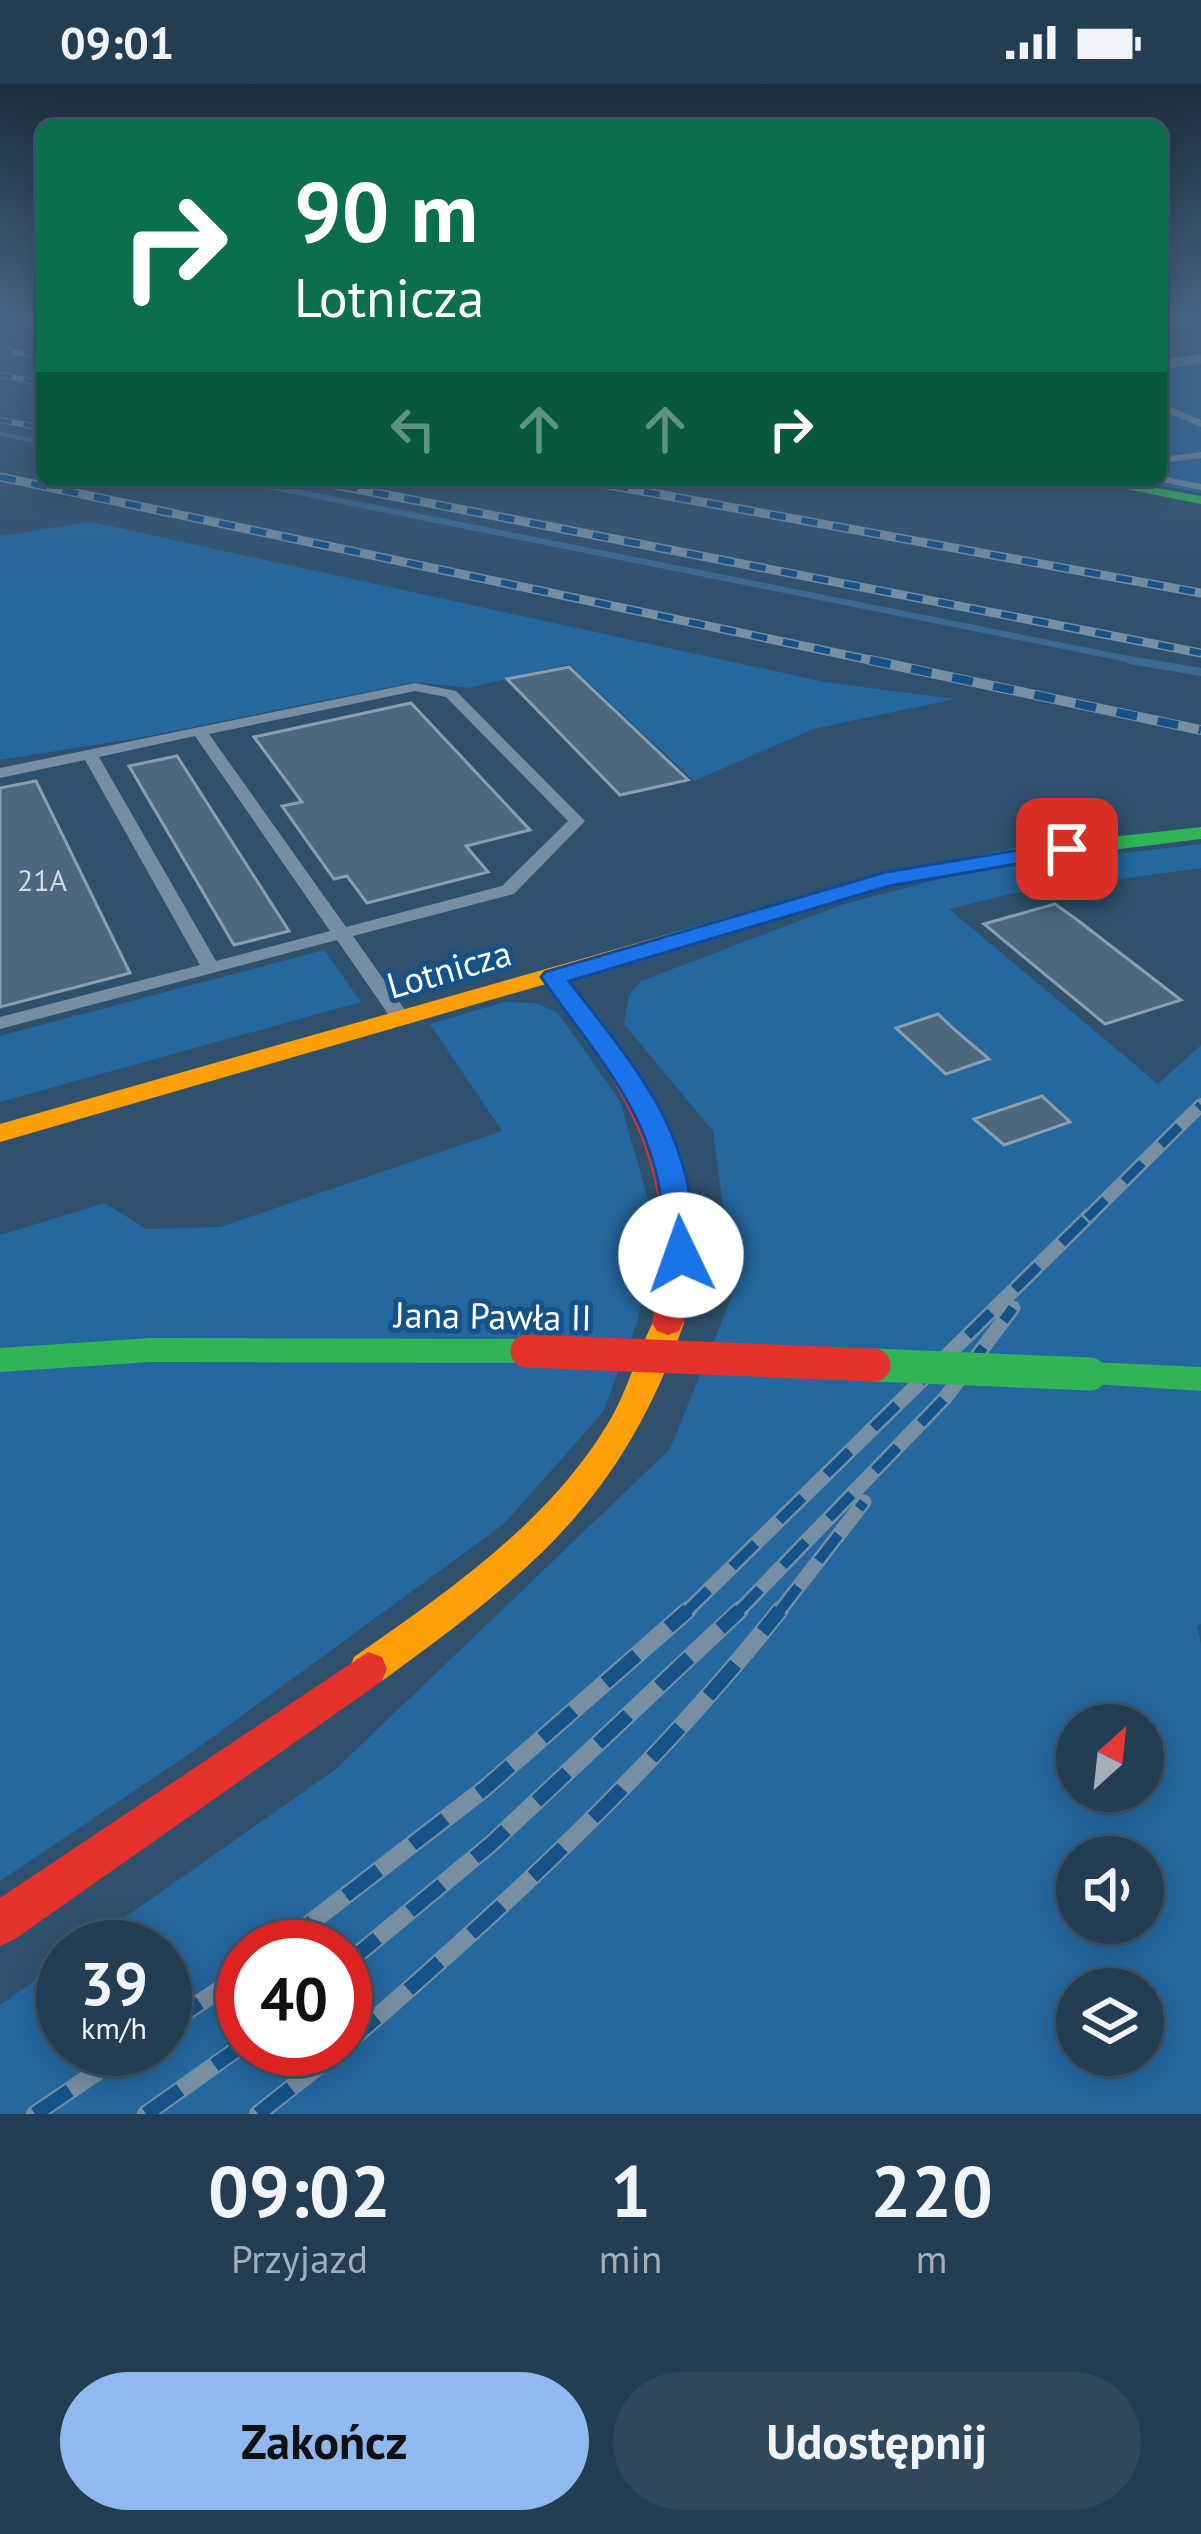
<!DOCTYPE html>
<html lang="pl">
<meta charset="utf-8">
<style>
:root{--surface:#233d52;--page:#2f485c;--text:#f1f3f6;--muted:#a3aeb8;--line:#405669;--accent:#90b9f0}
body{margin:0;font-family:"PT Sans",sans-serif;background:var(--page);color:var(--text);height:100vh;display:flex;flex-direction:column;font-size:45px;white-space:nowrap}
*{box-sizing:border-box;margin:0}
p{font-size:39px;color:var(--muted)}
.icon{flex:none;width:66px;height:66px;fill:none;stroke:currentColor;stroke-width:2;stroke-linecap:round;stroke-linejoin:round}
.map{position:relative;height:2030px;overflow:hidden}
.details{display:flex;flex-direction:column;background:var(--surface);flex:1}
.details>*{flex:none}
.hud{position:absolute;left:36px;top:36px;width:1131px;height:366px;border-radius:18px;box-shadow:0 6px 30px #0003,0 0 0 3px var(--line);background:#0b6e4f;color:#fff;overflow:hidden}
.needle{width:78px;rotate:27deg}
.tools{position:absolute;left:1056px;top:1620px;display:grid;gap:24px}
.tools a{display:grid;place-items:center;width:108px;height:108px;border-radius:50%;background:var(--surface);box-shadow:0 6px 30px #0003,0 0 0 3px var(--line);font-size:60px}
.speed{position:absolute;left:36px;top:1836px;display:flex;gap:24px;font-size:60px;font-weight:700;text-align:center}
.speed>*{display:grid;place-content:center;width:156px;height:156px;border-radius:50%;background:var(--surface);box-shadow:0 6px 30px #0003,0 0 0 3px var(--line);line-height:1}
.speed small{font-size:30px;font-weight:400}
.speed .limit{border:18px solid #d22;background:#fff;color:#111}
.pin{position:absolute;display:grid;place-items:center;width:102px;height:102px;color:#fff;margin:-51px;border-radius:24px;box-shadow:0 6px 18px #0006}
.me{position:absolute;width:132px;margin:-66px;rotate:357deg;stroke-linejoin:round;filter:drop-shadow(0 0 9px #0008)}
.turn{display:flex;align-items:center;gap:42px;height:252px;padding:0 60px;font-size:54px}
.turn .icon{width:156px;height:156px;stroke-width:2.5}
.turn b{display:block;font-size:84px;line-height:102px}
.lanes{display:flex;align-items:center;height:114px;padding:0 60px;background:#0003;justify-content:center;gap:60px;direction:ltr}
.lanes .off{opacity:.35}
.eta{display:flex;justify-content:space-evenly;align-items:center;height:204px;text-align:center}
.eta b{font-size:72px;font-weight:700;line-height:84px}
.primary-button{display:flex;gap:24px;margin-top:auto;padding:24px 60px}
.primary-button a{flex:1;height:138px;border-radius:72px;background:var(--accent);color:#111;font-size:48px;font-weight:700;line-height:138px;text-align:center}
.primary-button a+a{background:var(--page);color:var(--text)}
.status{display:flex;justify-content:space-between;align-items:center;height:84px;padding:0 60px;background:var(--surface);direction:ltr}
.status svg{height:33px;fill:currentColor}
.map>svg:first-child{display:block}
</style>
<div class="status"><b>09:01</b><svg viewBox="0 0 49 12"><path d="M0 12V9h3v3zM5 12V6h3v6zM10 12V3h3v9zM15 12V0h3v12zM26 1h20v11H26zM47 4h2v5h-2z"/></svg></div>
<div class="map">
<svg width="1201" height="2030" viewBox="0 0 1201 2030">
<rect width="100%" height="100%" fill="#2f516e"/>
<!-- green -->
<path fill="#25679f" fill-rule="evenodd" d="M1201,278V409L1129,396H1161V282Z
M91,438L825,598L955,615L813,645L694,697L569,580L468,604L415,598L138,654L0,676V452Z
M1201,760V784L1010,810L949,825L1158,1000L1201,961V1540L1197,1542L1201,1560V2030H0V1921L63,1877V1965H165V1863H83L336,1685L670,1365L734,1207L713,1047L624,940L629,911L641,897L841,821L966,788ZM1077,1641H1143V1707H1077ZM1077,1773H1143V1839H1077ZM243,1863H345V1965H243ZM1077,1905H1143V1971H1077Z
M324,866L361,918L0,1018V952Z
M504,918L536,919L558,929L620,1017L654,1136L638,1236L603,1328L504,1440L188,1671L0,1797V1151L105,1119L146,1145L220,1143L502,1047L430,940Z"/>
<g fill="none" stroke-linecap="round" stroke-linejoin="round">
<!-- stream-far2 -->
<path stroke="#3c6a91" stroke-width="4.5" d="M0,350L42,358"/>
<!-- stream-far1 -->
<path stroke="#3c6a91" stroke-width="6" d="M237,396L1148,579"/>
<!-- stream -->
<path stroke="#3c6a91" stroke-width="8" d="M1130,576L1201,588"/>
</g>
<!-- building -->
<path fill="#4c677e" stroke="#899fb1" stroke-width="3" d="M569,583L688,696L620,711L507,595Z
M411,619L530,746L466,762L488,788L367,819L347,792L334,795L282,722L302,718L254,653Z
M177,672L289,847L234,861L129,682Z
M36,697L130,889L0,923V704Z
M1055,820L1076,835L1181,916L1105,940L984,840Z
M938,930L956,947L989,975L946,990L896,944Z
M1042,1012L1070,1038L1004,1061L974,1035Z"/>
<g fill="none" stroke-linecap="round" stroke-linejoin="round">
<!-- lane -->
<path fill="#768da3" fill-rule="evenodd" d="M1161,319L1201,336V343L1161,326Z
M1201,368V374L1161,379V373Z
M1161,392L1201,400V406L1157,397Z
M415,599L456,607L585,737L514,810L353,852L412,936L409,940H395L337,856L0,945V933L200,881L85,676L0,694V684ZM415,607L446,613L568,737L502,802L346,843L209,650ZM195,652L330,847L216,877L99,673Z"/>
<!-- street -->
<path fill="#768da3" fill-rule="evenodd" d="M1201,270V280L1161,285V275Z"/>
<!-- fast -->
<path fill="#30b455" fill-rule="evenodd" d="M1081,396H1113L1201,412V420Z
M1201,743V755L1023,777L889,801L669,864L657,857L661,852L886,788L1023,763Z
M151,1254L527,1255L538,1259L543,1267L538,1275L527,1279L151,1278L0,1288V1264Z
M1090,1278L1201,1283V1307L1078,1299L1074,1290L1078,1281Z"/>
<!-- slow -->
<path fill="#ff9f0a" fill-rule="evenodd" d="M669,850L677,852L681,857L677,862L0,1058V1040Z
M668,1227L679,1231L684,1239C620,1419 531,1488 382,1597L368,1602L354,1597L349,1585L354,1573C448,1507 547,1440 607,1341C629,1306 637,1266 657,1231Z"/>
<!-- jam -->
<path fill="#e5322d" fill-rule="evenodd" d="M554,886L563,888C632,972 693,1063 693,1175C693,1198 690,1228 679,1247L668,1251L657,1247L652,1239C684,1086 627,1011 542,893Z
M368,1568L382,1573L387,1585L382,1597L15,1855L0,1862V1814Z"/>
<defs>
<path id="rail-far5" d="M0,267L42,271
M0,291L42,299
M0,336L42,344"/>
<path id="rail-far4" d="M0,393L884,579
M310,396L1201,569
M581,396L1201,509"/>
<path id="rail-far3" d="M870,576L1201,646"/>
<path id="rail-far2" d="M1087,1134L1201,1021"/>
<path id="rail-far1" d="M685,1529L1090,1131
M737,1529L945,1314L1013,1224
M778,1529L864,1418"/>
<path id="rail" d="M279,1863L484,1705L688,1526
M345,1881L491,1760L740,1526
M165,1942L243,1890
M345,1961C501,1826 652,1688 780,1526
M35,2030L131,1965
M146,2030L243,1961
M258,2030L340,1965"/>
</defs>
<!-- rail-far5 casing -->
<use href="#rail-far5" stroke="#778fa2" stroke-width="6"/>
<!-- rail-far4 casing -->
<use href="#rail-far4" stroke="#778fa2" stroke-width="9"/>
<!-- rail-far3 casing -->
<use href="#rail-far3" stroke="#778fa2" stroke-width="10"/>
<!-- rail-far2 casing -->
<use href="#rail-far2" stroke="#778fa2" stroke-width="14"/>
<!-- rail-far1 casing -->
<use href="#rail-far1" stroke="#778fa2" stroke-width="15"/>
<!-- rail casing -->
<use href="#rail" stroke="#778fa2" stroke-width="18"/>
<!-- rail-far5 -->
<use href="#rail-far5" stroke="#145289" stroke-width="4.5" stroke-dasharray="12" stroke-linecap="butt"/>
<!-- rail-far4 -->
<use href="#rail-far4" stroke="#145289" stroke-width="6" stroke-dasharray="16" stroke-linecap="butt"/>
<!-- rail-far3 -->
<use href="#rail-far3" stroke="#145289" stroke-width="8" stroke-dasharray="21" stroke-linecap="butt"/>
<!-- rail-far2 -->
<use href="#rail-far2" stroke="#145289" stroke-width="9" stroke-dasharray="26" stroke-linecap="butt"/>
<!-- rail-far1 -->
<use href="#rail-far1" stroke="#145289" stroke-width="10" stroke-dasharray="33" stroke-linecap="butt"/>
<!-- rail -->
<use href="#rail" stroke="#145289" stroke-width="14" stroke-dasharray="42" stroke-linecap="butt"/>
<!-- fast-bridge -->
<path stroke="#30b455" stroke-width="33" d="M874,1281L1090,1290"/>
<!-- jam-bridge -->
<path stroke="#e5322d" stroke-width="33" d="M527,1267L874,1281"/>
</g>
<!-- sky -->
<linearGradient id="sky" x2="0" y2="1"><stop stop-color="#1a2d3c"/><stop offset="0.45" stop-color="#476584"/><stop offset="1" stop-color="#476584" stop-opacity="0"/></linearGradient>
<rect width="1201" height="520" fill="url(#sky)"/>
<!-- route -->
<path fill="#1a73e8" stroke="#114b97" stroke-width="3" d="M1067,758L1078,765L1075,770L889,802L569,897C642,992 692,1045 697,1171L692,1178H671L666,1171C664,1040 612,994 541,893L545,888L886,788Z"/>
<g text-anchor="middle" stroke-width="10" stroke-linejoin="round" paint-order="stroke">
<!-- number labels -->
<g font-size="30" fill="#d2d9df">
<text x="42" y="807">21A</text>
</g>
<!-- street labels -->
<g font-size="36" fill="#fff" stroke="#145289">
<text transform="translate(449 885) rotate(-16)" y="13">Lotnicza</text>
<text transform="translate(493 1232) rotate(1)" y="13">Jana Pawła II</text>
</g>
</g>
</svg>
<div class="tools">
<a><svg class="needle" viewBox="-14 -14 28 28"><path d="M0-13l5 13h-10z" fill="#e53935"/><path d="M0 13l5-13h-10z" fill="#a3aeb8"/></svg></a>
<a><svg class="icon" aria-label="sound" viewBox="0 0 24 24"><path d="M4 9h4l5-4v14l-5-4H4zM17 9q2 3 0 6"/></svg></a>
<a><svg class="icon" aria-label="layers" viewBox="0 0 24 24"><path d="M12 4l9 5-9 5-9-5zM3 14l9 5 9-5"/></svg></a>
</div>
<div class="speed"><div>39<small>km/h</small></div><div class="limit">40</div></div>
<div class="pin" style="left:1067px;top:765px;background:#d93025"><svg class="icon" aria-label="arrive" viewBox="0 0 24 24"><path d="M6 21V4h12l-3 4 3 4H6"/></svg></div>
<svg class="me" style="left:681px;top:1171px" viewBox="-20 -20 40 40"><circle r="19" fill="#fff"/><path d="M0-13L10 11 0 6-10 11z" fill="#1a73e8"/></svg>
<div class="hud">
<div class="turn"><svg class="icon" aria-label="right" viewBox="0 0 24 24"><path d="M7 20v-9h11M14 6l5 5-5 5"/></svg><div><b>90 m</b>Lotnicza</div></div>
<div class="lanes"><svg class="icon off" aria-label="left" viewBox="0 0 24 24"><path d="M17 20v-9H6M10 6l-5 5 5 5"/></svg><svg class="icon off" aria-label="ahead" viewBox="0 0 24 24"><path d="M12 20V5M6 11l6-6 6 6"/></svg><svg class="icon off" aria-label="ahead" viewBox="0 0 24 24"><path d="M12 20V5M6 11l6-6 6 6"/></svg><svg class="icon" aria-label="right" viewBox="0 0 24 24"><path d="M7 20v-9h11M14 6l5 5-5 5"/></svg></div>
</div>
</div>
<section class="details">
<div class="eta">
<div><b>09:02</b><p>Przyjazd</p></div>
<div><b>1</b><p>min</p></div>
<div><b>220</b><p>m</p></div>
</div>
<div class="primary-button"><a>Zakończ</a><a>Udostępnij</a></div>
</section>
